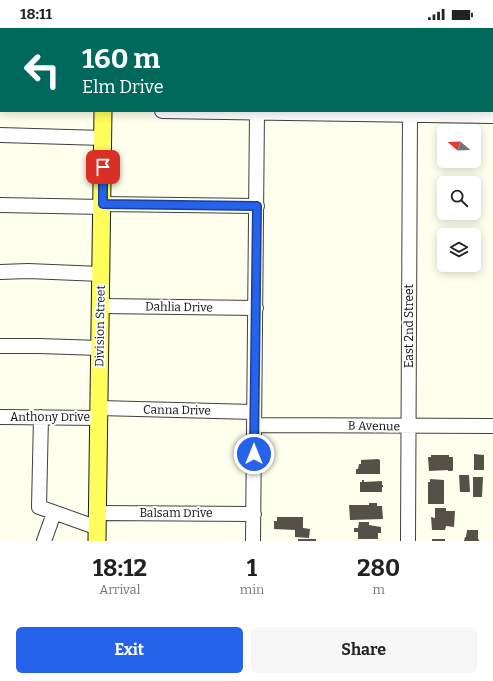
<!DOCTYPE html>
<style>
:root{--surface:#fff;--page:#f6f6f6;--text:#222;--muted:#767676;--accent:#2563eb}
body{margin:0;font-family:Bitter,serif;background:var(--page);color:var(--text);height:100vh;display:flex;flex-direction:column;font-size:15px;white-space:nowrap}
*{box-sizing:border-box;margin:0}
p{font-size:13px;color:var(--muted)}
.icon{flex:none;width:22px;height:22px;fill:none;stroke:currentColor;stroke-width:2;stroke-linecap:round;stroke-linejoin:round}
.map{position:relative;height:513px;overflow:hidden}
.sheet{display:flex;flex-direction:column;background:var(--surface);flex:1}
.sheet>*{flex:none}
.hud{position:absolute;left:0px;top:0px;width:493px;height:84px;box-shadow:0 2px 10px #0003;background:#00695c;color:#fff;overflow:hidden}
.needle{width:26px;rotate:289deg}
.fabs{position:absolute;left:437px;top:96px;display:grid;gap:8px}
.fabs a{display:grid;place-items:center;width:44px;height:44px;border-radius:6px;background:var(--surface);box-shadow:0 2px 10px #0003;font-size:20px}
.pin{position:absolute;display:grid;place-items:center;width:34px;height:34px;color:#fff;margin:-17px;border-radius:8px;box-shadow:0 2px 6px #0006}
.me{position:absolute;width:44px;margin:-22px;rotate:0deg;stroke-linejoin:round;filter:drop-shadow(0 0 3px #0008)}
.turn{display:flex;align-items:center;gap:14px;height:84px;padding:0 16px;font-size:18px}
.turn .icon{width:52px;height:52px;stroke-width:2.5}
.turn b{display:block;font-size:28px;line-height:34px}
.eta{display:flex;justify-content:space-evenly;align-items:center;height:68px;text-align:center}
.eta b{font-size:24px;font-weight:700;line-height:28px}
.primary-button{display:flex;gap:8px;margin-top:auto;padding:8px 16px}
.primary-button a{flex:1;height:46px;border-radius:6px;background:var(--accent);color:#fff;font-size:16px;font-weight:700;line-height:46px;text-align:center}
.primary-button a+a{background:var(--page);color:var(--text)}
.status{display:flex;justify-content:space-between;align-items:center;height:28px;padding:0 20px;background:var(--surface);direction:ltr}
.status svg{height:11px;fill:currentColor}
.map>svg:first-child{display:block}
</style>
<div class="status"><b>18:11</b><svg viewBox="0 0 49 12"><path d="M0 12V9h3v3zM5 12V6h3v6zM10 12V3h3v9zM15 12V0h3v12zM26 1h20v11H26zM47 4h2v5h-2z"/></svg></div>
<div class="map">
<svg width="493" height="513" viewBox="0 0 493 513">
<rect width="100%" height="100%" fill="#feffec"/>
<!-- building -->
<path fill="#565148" d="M474,426L484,427V442H474Z
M431,427H449V429H453V442L452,443H448V442L429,443L428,429H431Z
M378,431L380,432V446H356V441H358L359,436H361V432Z
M459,447H469L470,464H460Z
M473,449H483L482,469H473Z
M430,451L444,452V476H428V454H430Z
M362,452H364V454L382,453V457H383V459H382V464H360V454H362Z
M369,475H377V478H382L383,491L350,492L349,477H369Z
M435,480H446V483H455L454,499L446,498L445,502H432L431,489L435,490Z
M277,489H303V500L310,501L309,510L295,509V502L274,501V493H277Z
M359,494H369V497L381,499V505H378V511H358V504H354V500H358Z
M467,502H478V511L479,512V513H464L465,509H466Z
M298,511H316V513H298Z
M432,511H445V513H432Z"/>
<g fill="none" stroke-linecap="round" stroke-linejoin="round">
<defs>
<path id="minor" d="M486,0V1
M258,1V0
M410,1V0
M0,42H1
M162,83L493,88
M0,107L103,110
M103,176L257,178
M0,177L103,179
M0,244L28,243L101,246
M101,278L256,280
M0,318H39L100,320
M99,380L254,384
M0,389L99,390
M41,389L39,479L98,500
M255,397L493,398
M98,485L254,486
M44,513L54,485
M253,513L257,83
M408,513L410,83"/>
<path id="major" d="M104,0V1
M97,513L103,83"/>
</defs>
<!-- minor casing -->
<use href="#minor" stroke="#404040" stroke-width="16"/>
<!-- major casing -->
<use href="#major" stroke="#1e1e1e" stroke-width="19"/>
<!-- minor -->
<use href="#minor" stroke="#fff" stroke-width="14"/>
<!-- major -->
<use href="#major" stroke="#fffe5c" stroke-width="17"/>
</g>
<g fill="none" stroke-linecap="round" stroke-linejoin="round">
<defs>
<path id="route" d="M103,139V176L257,178L254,426"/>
</defs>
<!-- route casing -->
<use href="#route" stroke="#184099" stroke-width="10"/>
<!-- route -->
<use href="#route" stroke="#2563eb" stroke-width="7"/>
</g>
<g text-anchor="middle" stroke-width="4" stroke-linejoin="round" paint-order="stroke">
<!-- street labels -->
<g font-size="12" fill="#0d0d0d" stroke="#fff">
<text transform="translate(179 279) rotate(1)" y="4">Dahlia Drive</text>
<text transform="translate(100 298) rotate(-89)" y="4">Division Street</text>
<text transform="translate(409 298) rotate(-90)" y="4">East 2nd Street</text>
<text transform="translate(177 382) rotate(1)" y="4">Canna Drive</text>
<text x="50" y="393">Anthony Drive</text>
<text transform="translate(374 398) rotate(1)" y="4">B Avenue</text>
<text x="176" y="489">Balsam Drive</text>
</g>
</g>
</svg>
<div class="fabs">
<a><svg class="needle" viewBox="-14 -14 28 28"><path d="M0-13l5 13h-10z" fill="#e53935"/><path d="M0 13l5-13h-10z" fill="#767676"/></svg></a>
<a><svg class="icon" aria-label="search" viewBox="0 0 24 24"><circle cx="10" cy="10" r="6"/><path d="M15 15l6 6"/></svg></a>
<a><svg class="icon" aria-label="layers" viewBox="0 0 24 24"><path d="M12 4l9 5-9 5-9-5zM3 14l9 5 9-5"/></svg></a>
</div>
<div class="pin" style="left:103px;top:139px;background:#d93025"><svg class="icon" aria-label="arrive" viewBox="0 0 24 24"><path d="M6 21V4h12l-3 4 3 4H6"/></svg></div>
<svg class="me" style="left:254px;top:426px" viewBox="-20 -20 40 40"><circle r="17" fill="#2563eb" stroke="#fff" stroke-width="3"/><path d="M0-11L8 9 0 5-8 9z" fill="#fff"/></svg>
<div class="hud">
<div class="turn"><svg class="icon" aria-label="left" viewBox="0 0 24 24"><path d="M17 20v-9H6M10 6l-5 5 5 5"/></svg><div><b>160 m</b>Elm Drive</div></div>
</div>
</div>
<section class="sheet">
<div class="eta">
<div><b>18:12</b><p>Arrival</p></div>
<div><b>1</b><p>min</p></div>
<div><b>280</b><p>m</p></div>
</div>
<div class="primary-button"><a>Exit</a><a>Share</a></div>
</section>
